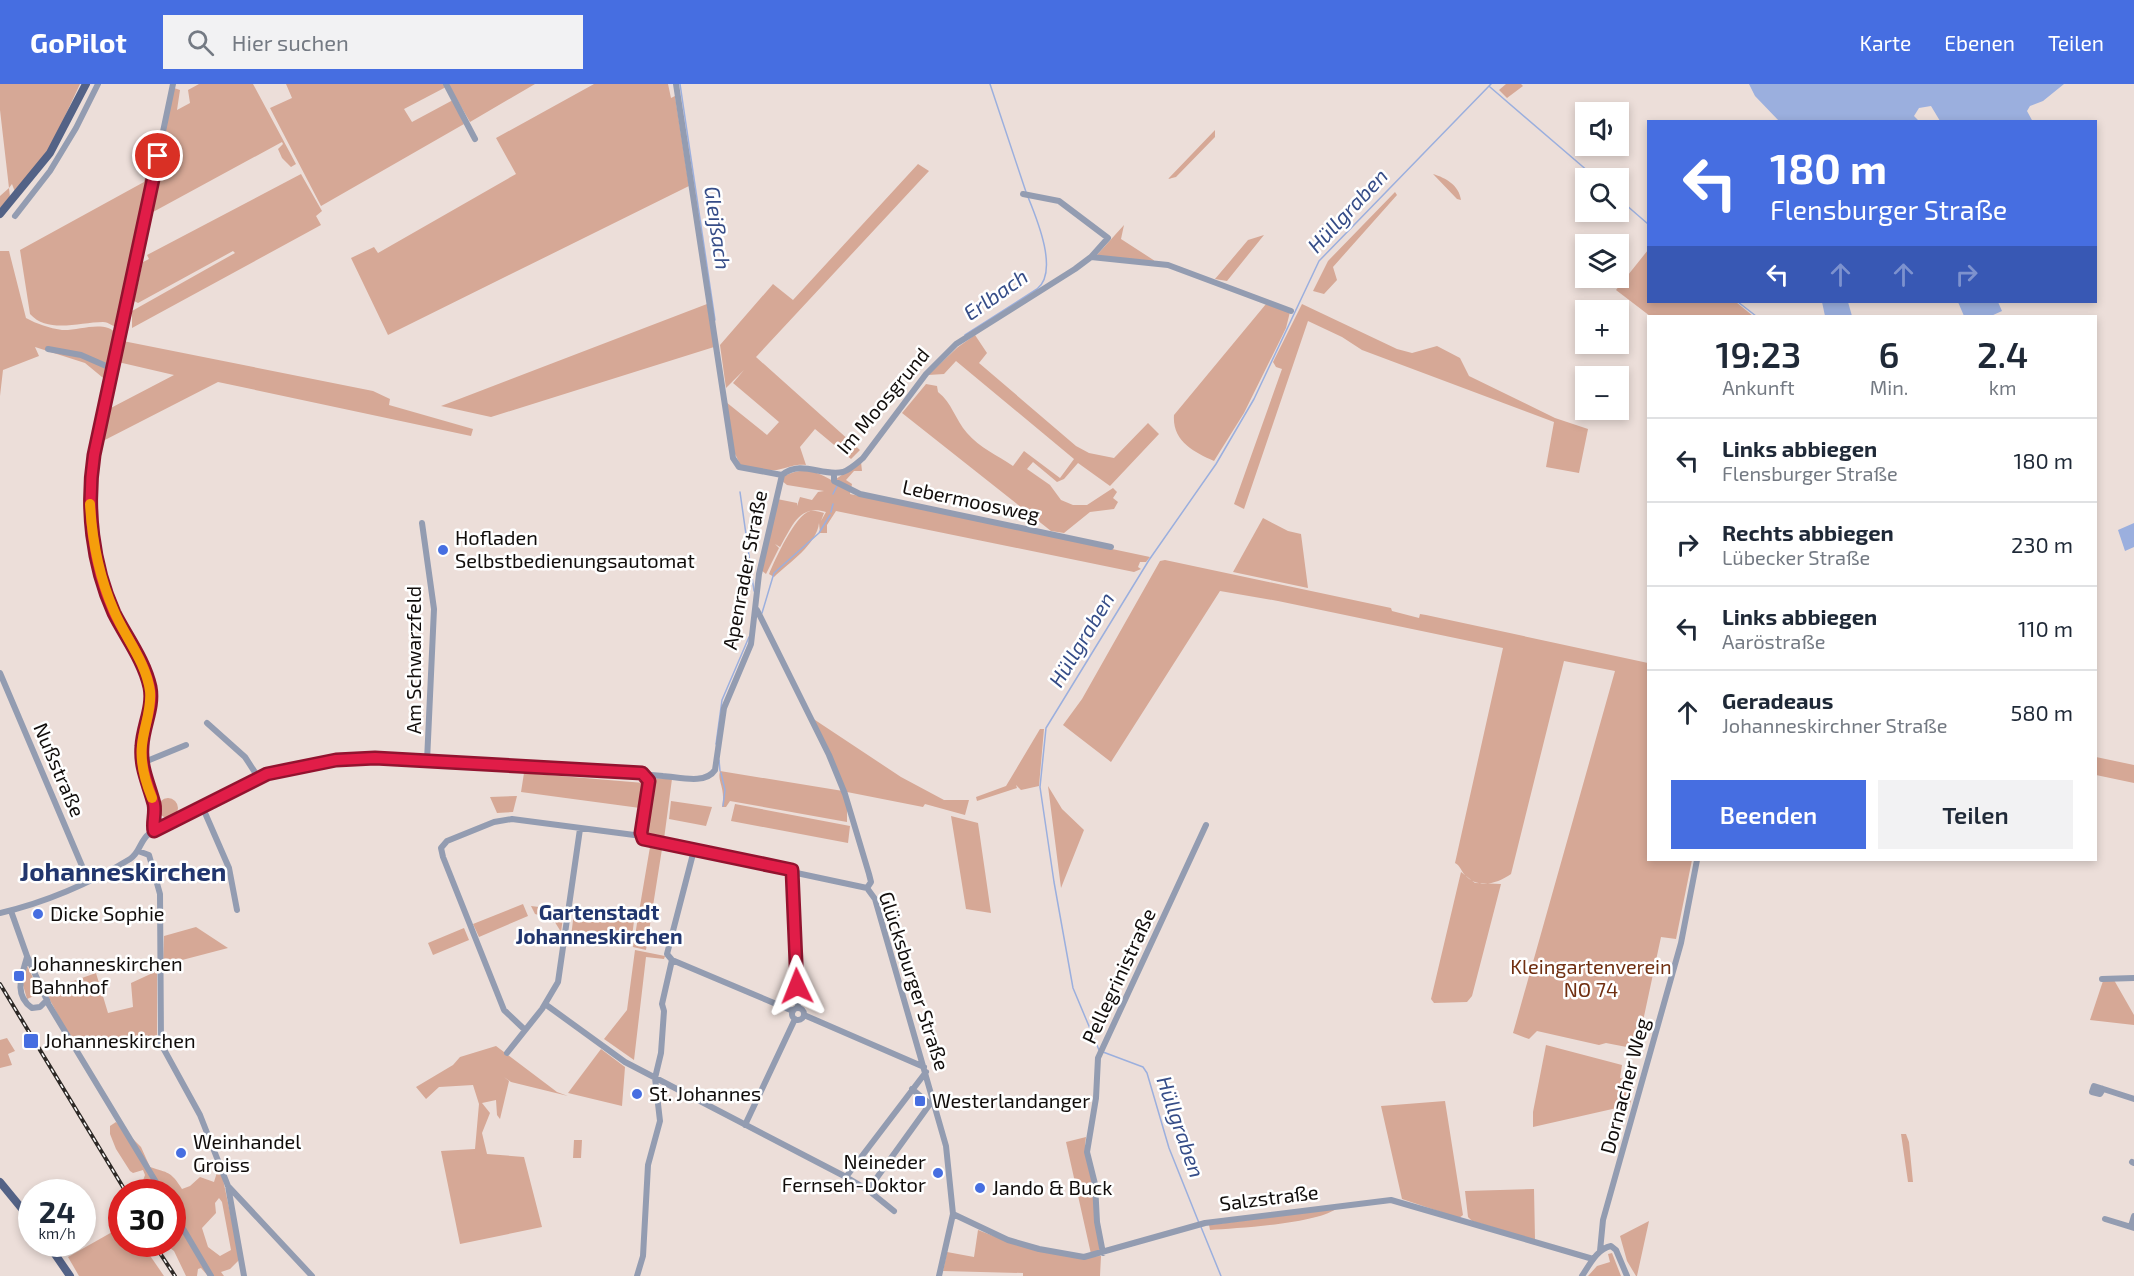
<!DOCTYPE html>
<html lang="de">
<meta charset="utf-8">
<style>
:root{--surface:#fff;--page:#f2f2f3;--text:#1f2937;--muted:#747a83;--line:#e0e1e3;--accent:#466ee1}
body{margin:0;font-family:"Exo 2",sans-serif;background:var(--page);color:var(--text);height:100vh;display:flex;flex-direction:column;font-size:22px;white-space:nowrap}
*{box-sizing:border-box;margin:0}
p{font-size:20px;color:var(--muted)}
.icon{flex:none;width:33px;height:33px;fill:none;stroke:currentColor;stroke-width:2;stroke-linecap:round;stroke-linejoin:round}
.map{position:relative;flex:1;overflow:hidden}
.sheet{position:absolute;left:1647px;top:231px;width:450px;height:546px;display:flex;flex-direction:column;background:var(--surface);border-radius:0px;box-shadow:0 3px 9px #0003}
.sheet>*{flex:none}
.top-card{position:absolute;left:1647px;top:36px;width:450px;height:183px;border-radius:0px;box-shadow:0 3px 9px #0003;background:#466ee1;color:#fff;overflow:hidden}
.buttons{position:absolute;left:1575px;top:18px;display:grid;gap:12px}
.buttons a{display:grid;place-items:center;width:54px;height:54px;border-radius:0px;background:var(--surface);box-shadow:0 3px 9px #0003;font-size:30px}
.speed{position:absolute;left:18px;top:1095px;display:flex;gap:12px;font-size:30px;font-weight:700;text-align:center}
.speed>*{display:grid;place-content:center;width:78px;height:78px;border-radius:50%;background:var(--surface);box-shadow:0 3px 9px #0003;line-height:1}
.speed small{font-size:15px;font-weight:400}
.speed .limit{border:9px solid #d22;background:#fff;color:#111}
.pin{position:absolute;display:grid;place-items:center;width:51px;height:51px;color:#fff;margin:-26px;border:3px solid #fff;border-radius:50%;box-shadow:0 2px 6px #0007}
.me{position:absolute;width:66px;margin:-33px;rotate:358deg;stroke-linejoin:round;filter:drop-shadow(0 0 4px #0008)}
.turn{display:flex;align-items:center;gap:21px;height:126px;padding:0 24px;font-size:27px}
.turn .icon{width:78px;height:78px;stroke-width:2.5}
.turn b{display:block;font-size:42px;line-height:51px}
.lanes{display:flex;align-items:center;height:57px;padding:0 24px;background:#0003;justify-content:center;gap:30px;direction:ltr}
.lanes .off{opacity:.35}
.eta{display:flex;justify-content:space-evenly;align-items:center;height:102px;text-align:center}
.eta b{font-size:36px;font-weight:600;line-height:42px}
.button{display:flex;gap:12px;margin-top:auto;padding:12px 24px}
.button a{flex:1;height:69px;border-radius:0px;background:var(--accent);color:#fff;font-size:24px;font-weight:600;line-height:69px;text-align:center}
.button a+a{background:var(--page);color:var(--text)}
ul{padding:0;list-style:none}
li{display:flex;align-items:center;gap:18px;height:84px;padding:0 24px;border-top:2px solid var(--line)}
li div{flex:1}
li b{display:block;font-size:22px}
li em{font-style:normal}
header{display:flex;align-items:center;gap:36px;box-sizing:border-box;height:84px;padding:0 30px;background:var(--accent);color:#fff}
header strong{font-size:28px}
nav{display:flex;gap:33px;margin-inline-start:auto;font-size:21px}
.search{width:420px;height:54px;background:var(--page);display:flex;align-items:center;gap:15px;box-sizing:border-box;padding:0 21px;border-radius:0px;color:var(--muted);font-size:22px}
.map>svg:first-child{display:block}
</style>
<header>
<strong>GoPilot</strong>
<div class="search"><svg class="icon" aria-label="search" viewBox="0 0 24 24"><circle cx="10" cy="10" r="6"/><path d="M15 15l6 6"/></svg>Hier suchen</div>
<nav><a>Karte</a><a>Ebenen</a><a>Teilen</a></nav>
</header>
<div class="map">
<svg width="2134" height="1192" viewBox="0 0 2134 1192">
<rect width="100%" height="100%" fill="#ecded9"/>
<!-- green -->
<path fill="#d6a896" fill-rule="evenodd" d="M0,0H80L51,62L15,108L12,100L9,104L10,113L0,124V112L9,104L0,26Z
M199,0H253L296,80L291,83L282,74L278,65L283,60L282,58L153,128L158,99L153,101L174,4L180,6L177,26L190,19L188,6Z
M286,0H444L446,3L404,25L412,38L453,16L464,40L321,122L270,24L292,14Z
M448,0H535L470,38Z
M594,0H668L671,14L675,12L689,102L388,251L351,174L374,163L378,169L516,90L496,54Z
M1506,0H1521L1523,2L1507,14L1499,6Z
M1215,46V53L1176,93L1168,95Z
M158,58L120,244C113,243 109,238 103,238C80,238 48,250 30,230L20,166L144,98L151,62Z
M918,80L929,87L756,273L860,366L851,375L815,345L800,363L806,381C795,380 791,383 781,385C770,389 753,383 741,382L734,368L726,318L767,351L779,338L733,299L744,286L726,304L720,261L773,200L793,216Z
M301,90L322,127L316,132L321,141L132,244V227L235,169L233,167L138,219L134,217L143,178L149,175L147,171Z
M1433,90C1446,94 1459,101 1461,116L1457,115Z
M1395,108L1397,111L1333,183L1337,196L1324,210L1313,207L1328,177Z
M1124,141L1121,155L1155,177L1096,172Z
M1264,151L1227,197L1215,195L1248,156Z
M1648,166V218H1736L1753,232H1650L1616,206Z
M0,167H9L26,234C37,240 49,244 62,246C79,247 104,235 117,250L112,278L106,279L110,286L108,298L85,279L35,263L39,272L3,286L0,312Z
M707,220L714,263L491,333L441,322Z
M1266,220L1290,228L1286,244L1244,329L1214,377C1194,368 1172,357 1174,331Z
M1302,220L1397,265L1412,269L1437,262L1460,274L1469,292L1555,334L1588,345L1579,389L1546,383L1554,338L1362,266L1342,253L1308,237L1244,425L1234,420L1282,285L1276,283L1273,278Z
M975,251L987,269L979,279L1076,362L1089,369L1114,374L1148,339L1159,350L1110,402L1078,379L1064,395L1057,398L1033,378L1027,385L1050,401L1061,416L1073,421H1087L1113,404L1117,408L1113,414L1118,418L1114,425L1090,428L1064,449L1051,447L902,329L926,300L937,302L938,308C952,319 955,335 967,349C980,364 997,371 1013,382L1024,367L1060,394L1074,375L956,277L944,290L928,291L958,263Z
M123,257L373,307L390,315L389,321L473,345L471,352L218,298L99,359L105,327L174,291L118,278Z
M861,378L862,387H854L846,396L852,400L850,410L1150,473L1146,478H1140L1138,483L1141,485L1134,488L836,427L827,441V449H820L819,439C817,460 789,479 774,493L769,490C775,476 795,431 810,427C814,426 820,428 824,429L821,437L826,428C799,420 792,443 780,463L775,460L779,464L766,490L761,486L777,415L797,419V422L800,413L812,416L818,408L824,407L787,401L782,397L784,392C803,383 815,386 833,397Z
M1263,434L1288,447L1301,450L1308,504L1233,488Z
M1165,476L1391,524L1392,527L1419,534L1420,530L1426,531L1648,579V776H1692L1676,855L1661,853L1637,965L1606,959L1599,961L1537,947L1529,955L1513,949L1615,587L1564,577L1511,790C1498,799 1480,805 1467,793C1461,788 1461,782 1455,779L1503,564L1278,517L1220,507L1111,678L1063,641L1082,615L1160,477Z
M812,634L901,693L944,716H969L965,731L925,720L923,723L847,708Z
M1040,645H1044L1039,702L1021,706L1016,701L1017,704L977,717L976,713L1006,702Z
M2096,673L2134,681V699L2096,691Z
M720,687L843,707L847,722V738L730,717L726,723H722C726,704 717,698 720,687Z
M524,689L644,699L640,724L521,708Z
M652,694L672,695L664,755L643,750Z
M1048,702L1062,725L1084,746L1061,804Z
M517,712L513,728L497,729L490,713Z
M158 724a10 10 0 1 1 20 0a10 10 0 1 1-20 0Z
M671,717L712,723L706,742L669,735Z
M735,720L850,742L848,759L731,737Z
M951,732L978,739L991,829L966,825Z
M650,763L662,765L646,866L633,863Z
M1461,788L1475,799L1501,800L1472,912L1467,918L1434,919L1431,915Z
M523,820L528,832L479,853L473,840Z
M531,822L564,826L561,848L553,835L535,830Z
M574,828L634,837L631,861L571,853Z
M196,843L228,864L163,881L164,852Z
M464,844L469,856L433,871L428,859Z
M635,866L665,872L664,875L646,873L634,976L604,955L627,926Z
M27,882L41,909L27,915L23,901Z
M157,887V951L77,966L45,907L96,889L108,929L133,923L131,899Z
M2114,896L2134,931V941L2090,936L2103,897Z
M7,954L15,967L8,970L12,981L0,984V956Z
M1546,961L1622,981L1620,994L1635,997L1630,1021L1533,1043V1028Z
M496,962L557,1008L568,1012L511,998L504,993L509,997L500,1035L497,1031L496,1016L482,1019L490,1029L482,1049L487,1070L524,1073L542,1143L460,1160L441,1067L475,1065L479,1020L473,1001L439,1003L426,1015L416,1003L453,981L460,973Z
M601,965L625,983L622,1022L568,1009Z
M1445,1017L1463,1131L1459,1134L1402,1115L1381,1022Z
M116,1038L141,1063L150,1083C168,1089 171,1087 182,1105L190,1102L200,1093L214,1098L218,1085L221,1086L240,1175L230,1185L221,1188L224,1192H208L201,1184L198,1185L197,1192H186L174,1167L165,1160H172V1108H142L140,1105L145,1091L143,1086L133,1089L130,1087L116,1065L110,1050V1042ZM219,1114L222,1118L231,1166L220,1172L208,1163L202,1144L216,1129L215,1119Z
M1901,1050H1906L1909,1058L1913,1098H1908Z
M1086,1053L1085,1061L1094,1100L1100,1168L1091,1170L1066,1058Z
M574,1056H582L581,1074H573Z
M1534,1105L1535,1156L1472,1137L1468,1133L1465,1107Z
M1336,1125C1314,1140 1238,1144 1210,1146L1209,1141Z
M1649,1137L1637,1192H1636L1627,1177L1620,1152Z
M121,1143L122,1160H142L164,1192H79L68,1173Z
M978,1146C1016,1161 1060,1175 1101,1172L1100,1192H1023V1189L943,1187L947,1168L974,1173Z
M1612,1169L1621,1192H1588L1597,1182L1610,1178L1608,1170Z"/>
<!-- water -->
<path fill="#9bafde" d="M1749,0H2064L2043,17L2030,22L2027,27L2033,38L1940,37L1931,22L1919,24L1914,32L1919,37H1779L1755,12Z
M1822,218H1848L1852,232H1825Z
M1958,218H1998L2002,227L1991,232H1964Z
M2134,439V463L2125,467L2118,446Z"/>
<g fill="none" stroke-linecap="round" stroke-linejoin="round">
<!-- stream -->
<path stroke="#9bafde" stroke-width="1.5" d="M680,0L715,236
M990,0L1026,108
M1490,3L1596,94
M1618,114L1648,140
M1738,218L1756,232
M965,251L1037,205C1059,188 1037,135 1028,113
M740,408L754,507
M833,410L838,400
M831,428L833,420
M762,529L774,489L819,449L830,431
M716,660L722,616L749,553
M719,676L720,687
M721,689L725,706L723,722
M1099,966L1073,904L1054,798L1040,703L1046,644L1149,476L1216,380L1254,315L1319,177L1491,0
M1103,968L1143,983L1147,989L1169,1064L1199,1139
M1201,1143L1221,1192"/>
<!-- minor -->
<path stroke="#939cb1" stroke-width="6" d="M446,0L475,55
M676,0L733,374L739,383L782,391
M15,132L50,87L76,44L98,0
M1091,173L1168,181L1291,227
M48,265L81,271L113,285
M834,389V397L860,410L1111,463
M782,391C801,375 822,393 843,388C851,385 857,379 863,374L926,290L956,260L1075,185L1091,173L1108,154L1059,117L1023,110
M422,439L434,525L427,677
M757,526L829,671L845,710L869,790L871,798L867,804
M0,589L88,796
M207,639L245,673L258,693
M142,679L186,661
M202,722L229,784L237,826
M154,747C152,739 156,729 154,720C149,700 140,684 142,662C143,642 154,624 150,603C144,576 125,554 114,529C93,480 86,423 95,371L173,0
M642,752L647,692
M138,767L149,771L160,810L161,960L200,1031L228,1102L244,1192
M792,786L798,924
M867,804L875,815L946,1062L953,1130L939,1192
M11,827L27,872L49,921L162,1108
M0,829C44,819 91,799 130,775C140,769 140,756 149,750C219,707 291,672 375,674C471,679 569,683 663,692C679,693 705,701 715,686L724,624L751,560L759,490L782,391
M27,873C22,891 13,911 32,924L40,923L47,916
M672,876L793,927
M2102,895L2134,894
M545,920L625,978L846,1093L868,1106L894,1127
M792 930a6 6 0 1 1 12 0a6 6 0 1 1-12 0Z
M804,931L924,983
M525,946L504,926L443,773L441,764L447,757L494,738L512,735L642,752L647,757L867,804
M507,969L542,925L558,898L580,745
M912,1005L930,1020
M2103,1005L2100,1010L2092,1008L2094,1002L2134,1015
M745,1041L795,935
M2132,1078L2134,1079
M846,1093L926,988
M228,1102L312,1192
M868,1106L930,1020L935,1019
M172,1126L211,1192
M953,1130L1008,1156L1039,1165L1084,1173L1205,1139L1391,1116L1593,1175
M2105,1135L2134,1144
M2131,1142L2134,1132
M1600,1167L1603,1136L1681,859L1697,776
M1103,1169L1097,1138L1095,1100L1087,1068L1096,1014L1098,974L1206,741
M637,1192L643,1172L648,1081L660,1037L655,994L661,969L664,927L662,920L672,876L667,870L694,766
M1582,1192C1590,1180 1597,1165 1611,1162L1616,1166L1627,1192"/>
<!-- major -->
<path stroke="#536286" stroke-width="8" d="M0,130L50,69L86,0
M0,1098L32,1137
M48,1160L70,1192"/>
<defs>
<path id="rail" d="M0,900L126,1108
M154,1160L175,1192"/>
</defs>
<!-- rail casing -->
<use href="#rail" stroke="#2e2926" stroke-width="4"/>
<!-- rail -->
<use href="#rail" stroke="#fff" stroke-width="1.5" stroke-dasharray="4.5" stroke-linecap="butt"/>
</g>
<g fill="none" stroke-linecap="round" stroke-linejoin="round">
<defs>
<path id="route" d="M158,72L94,371C86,423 92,480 114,529C126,553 144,576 150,603C154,623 143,642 142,662C140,684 149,700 154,720C156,729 152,739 154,747L267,690L336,676L375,674L642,689L649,697L641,749L643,755L792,786L797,902"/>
</defs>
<!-- route casing -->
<use href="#route" stroke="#92132f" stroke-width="15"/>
<!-- route -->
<use href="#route" stroke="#e11d48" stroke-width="10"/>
<!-- slow -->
<path stroke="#f59e0b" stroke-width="10" d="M90,420C92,456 100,495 114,527C125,553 146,578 150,607C152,625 144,642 142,661C140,679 145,697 152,714"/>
</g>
<!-- markers -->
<g fill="#466ee1" stroke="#fff" stroke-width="2">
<circle cx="443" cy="466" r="6"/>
<circle cx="38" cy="830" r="6"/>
<rect x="13" y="886" width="12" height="12" rx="3"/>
<rect x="23" y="949" width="16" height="16" rx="3"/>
<circle cx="637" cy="1010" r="6"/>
<rect x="914" y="1011" width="12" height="12" rx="3"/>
<circle cx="181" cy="1069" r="6"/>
<circle cx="938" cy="1089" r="6"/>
<circle cx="980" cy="1104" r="6"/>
</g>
<g text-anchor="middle" stroke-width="5" stroke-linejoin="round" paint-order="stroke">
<!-- street labels -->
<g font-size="20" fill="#110d0b" stroke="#fff">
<text transform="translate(883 317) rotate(-50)" y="7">Im Moosgrund</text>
<text transform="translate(971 417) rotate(12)" y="7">Lebermoosweg</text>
<text transform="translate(745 486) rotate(-79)" y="7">Apenrader Straße</text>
<text transform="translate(414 576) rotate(-90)" y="7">Am Schwarzfeld</text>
<text transform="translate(59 686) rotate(67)" y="7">Nußstraße</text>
<text transform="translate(1119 892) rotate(-65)" y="7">Pellegrinistraße</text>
<text transform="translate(914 897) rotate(72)" y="7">Glücksburger Straße</text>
<text transform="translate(1625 1002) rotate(-75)" y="7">Dornacher Weg</text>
<text transform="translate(1269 1114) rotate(-7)" y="7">Salzstraße</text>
</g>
<!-- poi labels -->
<g font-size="20" fill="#110d0b" stroke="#fff" text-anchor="start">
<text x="455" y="461">Hofladen<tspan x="455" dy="23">Selbstbedienungsautomat</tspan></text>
<text x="50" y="837">Dicke Sophie</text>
<text x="31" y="887">Johanneskirchen<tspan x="31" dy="23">Bahnhof</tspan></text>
<text x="44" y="964">Johanneskirchen</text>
<text x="649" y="1017">St. Johannes</text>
<text x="932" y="1024">Westerlandanger</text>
<text x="193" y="1065">Weinhandel<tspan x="193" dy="23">Groiss</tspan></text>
<text x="926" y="1085" text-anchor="end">Neineder<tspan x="926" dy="23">Fernseh-Doktor</tspan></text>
<text x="992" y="1111">Jando &amp; Buck</text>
</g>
<!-- park labels -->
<g font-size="20" fill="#702f11" stroke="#fff">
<text x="1591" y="890">Kleingartenverein<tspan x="1591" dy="23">NO 74</tspan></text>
</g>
<!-- water labels -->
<g font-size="21" font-style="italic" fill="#364d88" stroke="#fff">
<text transform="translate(1348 127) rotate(-47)" y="7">Hüllgraben</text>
<text transform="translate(717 144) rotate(82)" y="7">Gleißach</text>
<text transform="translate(996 211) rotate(-35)" y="7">Erlbach</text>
<text transform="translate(1082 556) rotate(-59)" y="7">Hüllgraben</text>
<text transform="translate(1180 1043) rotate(71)" y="7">Hüllgraben</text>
</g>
<!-- neighbourhood labels -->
<g font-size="21" font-weight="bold" fill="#22366e" stroke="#fff">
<text x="599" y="836">Gartenstadt<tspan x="599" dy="24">Johanneskirchen</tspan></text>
</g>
<!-- district labels -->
<g font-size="26" font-weight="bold" fill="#22366e" stroke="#fff">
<text x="123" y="797">Johanneskirchen</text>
</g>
</g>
</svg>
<div class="buttons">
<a><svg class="icon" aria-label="sound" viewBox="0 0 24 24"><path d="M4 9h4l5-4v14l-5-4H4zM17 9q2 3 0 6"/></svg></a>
<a><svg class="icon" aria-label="search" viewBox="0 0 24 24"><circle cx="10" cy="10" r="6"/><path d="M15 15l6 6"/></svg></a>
<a><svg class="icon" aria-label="layers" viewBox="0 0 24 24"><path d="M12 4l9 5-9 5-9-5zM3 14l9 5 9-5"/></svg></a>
<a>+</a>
<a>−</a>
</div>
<div class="speed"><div>24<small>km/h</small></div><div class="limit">30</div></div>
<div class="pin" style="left:158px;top:72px;background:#d93025"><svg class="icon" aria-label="arrive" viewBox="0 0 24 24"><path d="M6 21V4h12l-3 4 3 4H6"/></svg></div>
<svg class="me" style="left:797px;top:902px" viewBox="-20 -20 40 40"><path d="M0-17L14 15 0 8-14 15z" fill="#e11d48" stroke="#fff" stroke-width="4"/></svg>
<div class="top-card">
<div class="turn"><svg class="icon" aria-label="left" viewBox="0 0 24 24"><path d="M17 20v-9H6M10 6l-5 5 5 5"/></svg><div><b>180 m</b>Flensburger Straße</div></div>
<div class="lanes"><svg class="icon" aria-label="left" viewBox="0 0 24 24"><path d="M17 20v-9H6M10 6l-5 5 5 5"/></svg><svg class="icon off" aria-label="ahead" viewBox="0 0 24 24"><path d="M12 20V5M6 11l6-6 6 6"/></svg><svg class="icon off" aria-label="ahead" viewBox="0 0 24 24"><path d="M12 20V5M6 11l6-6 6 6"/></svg><svg class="icon off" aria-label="right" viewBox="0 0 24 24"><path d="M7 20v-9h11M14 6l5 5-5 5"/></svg></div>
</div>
<section class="sheet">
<div class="eta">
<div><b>19:23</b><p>Ankunft</p></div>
<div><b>6</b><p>Min.</p></div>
<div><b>2.4</b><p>km</p></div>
</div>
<ul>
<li><svg class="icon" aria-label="left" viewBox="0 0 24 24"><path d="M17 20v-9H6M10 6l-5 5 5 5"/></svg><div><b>Links abbiegen</b><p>Flensburger Straße</p></div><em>180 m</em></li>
<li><svg class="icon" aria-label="right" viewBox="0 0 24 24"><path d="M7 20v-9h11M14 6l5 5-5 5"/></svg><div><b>Rechts abbiegen</b><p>Lübecker Straße</p></div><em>230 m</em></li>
<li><svg class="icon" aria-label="left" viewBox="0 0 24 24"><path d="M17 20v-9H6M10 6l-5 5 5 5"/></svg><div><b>Links abbiegen</b><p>Aaröstraße</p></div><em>110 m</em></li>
<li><svg class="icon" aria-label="ahead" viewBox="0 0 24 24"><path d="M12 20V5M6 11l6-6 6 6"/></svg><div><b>Geradeaus</b><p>Johanneskirchner Straße</p></div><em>580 m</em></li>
</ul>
<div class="button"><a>Beenden</a><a>Teilen</a></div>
</section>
</div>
